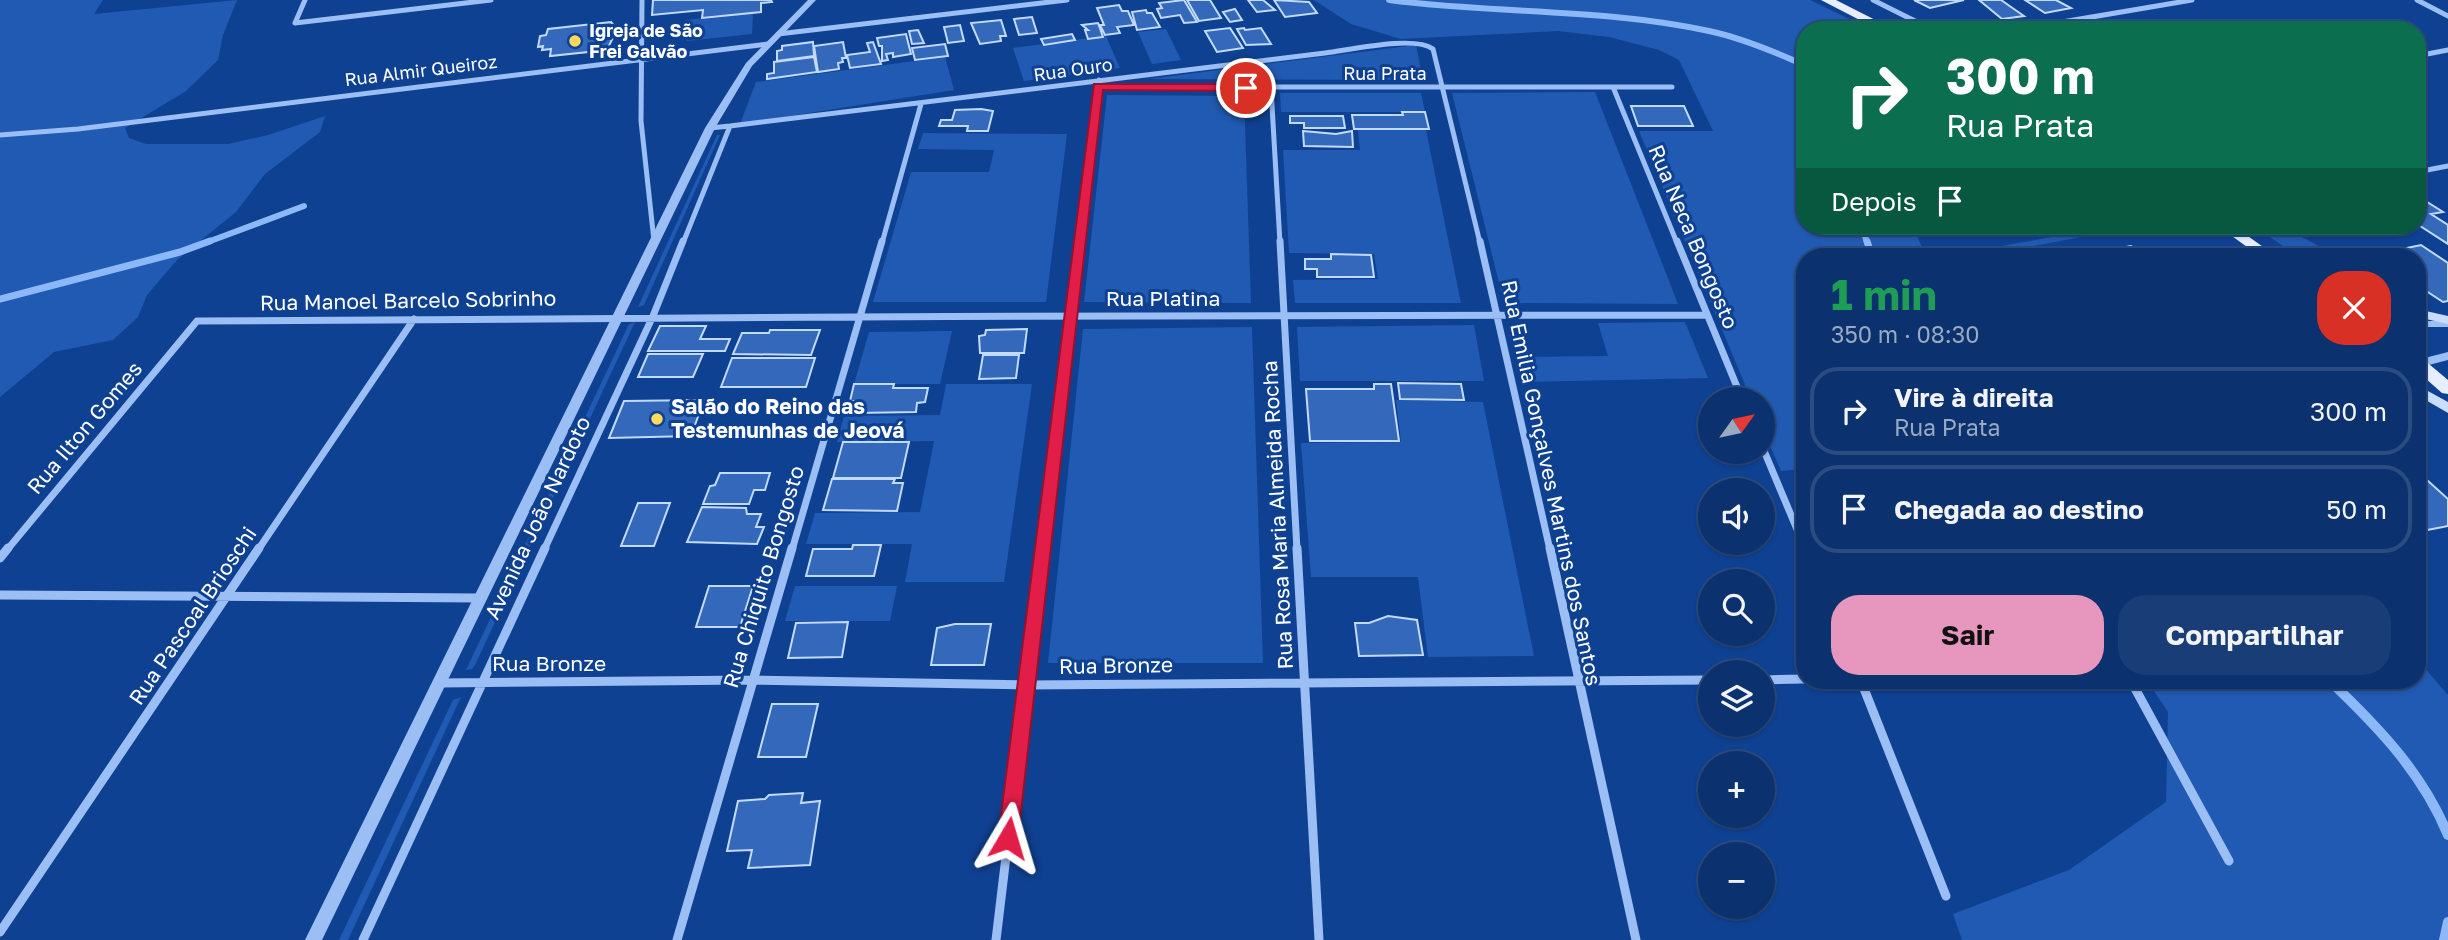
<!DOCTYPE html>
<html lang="pt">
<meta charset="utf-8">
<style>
:root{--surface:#0b316e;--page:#193d76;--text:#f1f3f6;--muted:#9aa9c2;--line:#2b4c81;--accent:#e797bd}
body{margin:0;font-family:"Golos Text",sans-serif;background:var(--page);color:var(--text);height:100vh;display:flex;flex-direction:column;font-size:26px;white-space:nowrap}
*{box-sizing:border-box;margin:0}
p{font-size:23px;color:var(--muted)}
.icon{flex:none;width:38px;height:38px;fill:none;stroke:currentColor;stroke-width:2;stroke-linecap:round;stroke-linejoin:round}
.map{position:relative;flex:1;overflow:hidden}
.drawer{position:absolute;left:1796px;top:248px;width:630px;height:441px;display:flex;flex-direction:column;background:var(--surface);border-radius:28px;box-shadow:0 2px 5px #0004,0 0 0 2px var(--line)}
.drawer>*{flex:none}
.top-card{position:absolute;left:1796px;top:21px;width:630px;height:214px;border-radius:28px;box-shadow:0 2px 5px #0004,0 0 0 2px var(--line);background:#0b6e4f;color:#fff;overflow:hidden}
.needle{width:46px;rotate:57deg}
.controls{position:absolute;left:1698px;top:387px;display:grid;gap:14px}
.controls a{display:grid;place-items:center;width:77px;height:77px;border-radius:50%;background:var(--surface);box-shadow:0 2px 5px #0004,0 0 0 2px var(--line);font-size:35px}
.pin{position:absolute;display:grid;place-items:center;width:60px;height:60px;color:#fff;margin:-30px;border:4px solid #fff;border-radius:50%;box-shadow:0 2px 7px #0007}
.me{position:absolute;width:77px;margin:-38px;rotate:7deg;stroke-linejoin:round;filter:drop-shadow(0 0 5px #0008)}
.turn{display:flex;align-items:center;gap:24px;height:147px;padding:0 35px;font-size:32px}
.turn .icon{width:91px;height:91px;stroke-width:2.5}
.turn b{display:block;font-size:49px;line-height:60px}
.then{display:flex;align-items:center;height:66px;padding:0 35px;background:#0003;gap:14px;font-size:26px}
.round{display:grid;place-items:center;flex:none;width:74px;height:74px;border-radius:28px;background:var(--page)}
.summary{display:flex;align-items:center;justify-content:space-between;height:119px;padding:0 35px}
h1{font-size:42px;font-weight:700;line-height:52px;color:#1e9e55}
.action{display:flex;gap:14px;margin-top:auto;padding:14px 35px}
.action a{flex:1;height:80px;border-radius:28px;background:var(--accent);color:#111;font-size:28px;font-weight:700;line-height:80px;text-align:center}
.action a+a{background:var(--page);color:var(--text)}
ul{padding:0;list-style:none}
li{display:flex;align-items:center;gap:21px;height:88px;margin:0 14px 10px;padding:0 21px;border:4px solid var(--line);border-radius:28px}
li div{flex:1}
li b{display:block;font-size:26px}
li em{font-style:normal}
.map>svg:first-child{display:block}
</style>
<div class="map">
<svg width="2448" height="940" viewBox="0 0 2448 940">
<rect width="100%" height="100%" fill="#0f4192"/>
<!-- green -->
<path fill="#215ab2" d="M0,0H103L94,14L237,0L223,35L218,60L186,91L125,128L129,138L146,144H228L268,135L325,116L320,132L265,174L236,212L178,259L147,295L138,317L113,340L54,352L0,397Z
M1314,0H1810L1872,30H1804V226H1913L1926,257H1804V469L1781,471L1762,427V399H1751L1639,131H1713L1679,60L1659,50L1609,37L1558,31L1401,39L1351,24Z
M753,13L752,34L687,41L686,20Z
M1166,29L1181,60L1152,64L1138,32Z
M1106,36L1120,68L1024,81L1013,48Z
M1416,45L1423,80L1148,79Z
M945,57L954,90L740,124L756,82Z
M1595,92L1678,304L1504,303L1452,93Z
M1280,93H1421L1425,112H1281Z
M1107,95L1244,96L1251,303L1084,302Z
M1358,130H1426L1461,303H1295L1293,280L1378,279L1374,254L1289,253L1283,150H1360Z
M923,133L1067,134L1046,302H873L911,172H989L994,150L918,149Z
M717,135H720L644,305L638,307Z
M2086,226H2118L2114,231L1979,256L1974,251L2090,230Z
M2254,226H2281L2340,257H2299Z
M635,322L475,665L472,669L466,670L629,324Z
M1685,322L1708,378L1524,382L1517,357L1608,356L1598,323Z
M1474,325L1484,381H1300L1297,327Z
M1252,327L1263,663H1048L1083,329Z
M952,331L940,384H854L869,332Z
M946,384H1032L1004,582H905L912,544H806L815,513L920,512L934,441L837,442L844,416L940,415Z
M1396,400L1483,402L1534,656L1428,657L1418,577H1311L1301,443L1401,442Z
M795,586H897L890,621H785Z
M2417,659L2448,695V940H1962L1953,914L2069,870L2166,802L2168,712L2147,681H2417Z
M461,697L348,940H339L453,700Z"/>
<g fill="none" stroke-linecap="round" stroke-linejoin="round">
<!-- stream-far2 -->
<path stroke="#8cb8f7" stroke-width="6" d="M1389,0C1495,14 1604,8 1709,31C1742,38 1773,51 1804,65
M1862,226L1867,243
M205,243L304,206"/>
<!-- stream-far1 -->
<path stroke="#8cb8f7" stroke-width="7" d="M1867,241L1872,257
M0,299L180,252L210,241"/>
<!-- stream -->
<path stroke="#8cb8f7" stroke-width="10" d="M2330,681C2378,727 2422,772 2448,835
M2444,940L2448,922"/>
</g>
<!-- building -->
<path fill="#3468ba" stroke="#c2dafe" stroke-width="2" d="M653,0H771L772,2L761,3V12L702,18L703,10L652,15Z
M1184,0L1197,22L1184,23L1180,15L1161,18L1157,9L1162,8L1159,3Z
M1187,0H1210L1221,18L1199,21Z
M1248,0H1263L1275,10L1257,12Z
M1274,0L1309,2L1317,13L1285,17Z
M1914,0H1964L1930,8Z
M1979,0H2001L2024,16L2002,19Z
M2025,0H2056L2071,8L2045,13Z
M1119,5L1122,11H1128L1134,25L1117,27L1120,33L1105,35L1100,25H1104L1097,8Z
M1235,9L1242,20L1230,22L1223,12Z
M1146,10L1147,13H1152L1160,27L1137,30L1132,12Z
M1032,17L1037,33L1019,35L1014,19Z
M1001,20L1006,36H1000L1001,41L980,44L971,23Z
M611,22L617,29L607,50L550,56L551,49L542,50L543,46L538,47L540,36L546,35L548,29Z
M1098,23L1103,37L1088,39L1085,30H1088L1082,25Z
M960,25L964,41L948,43L944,27Z
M1230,28L1243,48L1217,52L1205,31Z
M1244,28L1245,30L1261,28L1271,44L1246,45L1237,29Z
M918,30L924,43L912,44L909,31Z
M906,34L911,54L893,57V53L886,54L888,60L882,61V46H879L877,38Z
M1072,34L1075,40L1044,45L1041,39Z
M813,42L814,56L777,61V51L782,50V46Z
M843,42L846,58H842L843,62L838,63L839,69L818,72L814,46Z
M873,42L881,64L850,68L847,55L870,52L867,43Z
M945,44L948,56L915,60L912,48Z
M814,57L817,72L767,79V74L774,73V62Z
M1631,106H1684L1693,126H1638Z
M981,109L993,111L988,131H967L968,126H939L941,120H952L955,110Z
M1402,112H1425L1429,129H1354L1352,115H1403Z
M1290,116H1343L1345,128H1304V123H1290Z
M1303,131L1336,134L1352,131L1353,147L1304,146Z
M2424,200L2443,212L2431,214L2448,225V244L2417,224V201Z
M2421,245L2448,263V301L2443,302L2417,285V257L2373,255Z
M2131,246L2145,257H2071Z
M1331,254L1371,255L1374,277H1317V269H1305V259H1331Z
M660,326H706L700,339H730L725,351H648Z
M1027,329L1024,353H980L979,336L985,335L986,330Z
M770,330H820L811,355L733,354L742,333H769Z
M648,354H703L693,377H638Z
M983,355H1019L1016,378L979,379Z
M732,358H815L806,387H721Z
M1398,383L1461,384L1464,400L1400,399Z
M854,384H894L893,388H928L925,402L917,403L916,412L856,413L859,401H850Z
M1374,384H1391L1399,441H1310L1306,389H1374Z
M704,400L691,436L609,438L624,401Z
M843,442H909L901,478H833Z
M2417,471L2448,499V526L2417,532Z
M720,473H770L765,490H754L749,504H703L710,486L715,485Z
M832,479H895L893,483H903L897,511L823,510Z
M638,503H670L654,546H621Z
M702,507L746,508L747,514H761L756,527H764L757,544L687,542Z
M853,545H881L874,576H806L813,549H852Z
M709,586H753L740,627H696Z
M1388,616L1417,620L1423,655L1359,656L1355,623H1369Z
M848,622L842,657L788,658L796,623Z
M955,624H991L984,665H931L937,628Z
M772,704H818L806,757H758Z
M803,793L801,803L820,801L810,865L748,868L752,850L727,851L738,801L765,799L769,795Z"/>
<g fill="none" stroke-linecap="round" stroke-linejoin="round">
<!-- minor-far2 -->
<path stroke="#9bbef4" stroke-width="5" d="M305,0L295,23L491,0
M642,0L641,121L654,241
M1873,0L1933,30
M2417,0L2448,16
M2015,30L2192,0
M778,34L1067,0
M2417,56L2448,50
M1098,87H1672
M1613,87L1677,243
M1271,88L1280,243
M730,126L1325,53C1350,50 1414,35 1433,49L1480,243
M0,135L78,129L768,44
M2417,172L2448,166
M683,243L730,126L710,128
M882,243L921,104
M1080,243L1099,80"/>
<!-- minor-far1 -->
<path stroke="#9bbef4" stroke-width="7" d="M1280,241L1297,550
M1480,241L1550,550
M1677,241L1742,399
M1762,446L1804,546
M7,550L197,321C700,315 1204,317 1707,315
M258,550L414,319
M544,550L653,316L683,241
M792,550L882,241
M1043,550L1080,241"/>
<!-- minor -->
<path stroke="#9bbef4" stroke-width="9" d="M1297,548L1319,940
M1550,548L1636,940
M0,558L8,548
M0,595L481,598
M1762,680L1804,679
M1861,681L1946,896
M2104,681H2131
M2131,681L2229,861
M440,683L751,680L1026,685L1710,680
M0,932L259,548
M363,940L545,548
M677,940L792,548
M996,940L1043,548"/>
<!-- tertiary -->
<path fill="#9bbef4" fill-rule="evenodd" d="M808,0H816L752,66L715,128L322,940H305L705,128L746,63Z
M2417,321H2448V327H2417Z
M2448,352V360L2417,368V360Z"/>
<!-- secondary -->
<path fill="#caddfd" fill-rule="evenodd" d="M2417,309L2448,316V324L2417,317Z
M2417,385L2448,402V413L2417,395Z"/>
<!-- primary -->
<path fill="#e7efff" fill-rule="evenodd" d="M1821,0H1836L1895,30H1879Z
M2218,226H2234L2277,257H2261Z
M2417,358L2423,359L2448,380V394L2442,393L2417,371Z"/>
</g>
<!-- route -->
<path fill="#e11d48" stroke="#92132f" stroke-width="2" d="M1094,84H1246L1252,88L1246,91L1103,90L1018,838L1015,844L1008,847L1001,844L998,838Z"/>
<!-- markers -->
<g fill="#ffd95d" stroke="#0f4192" stroke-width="2.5">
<circle cx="575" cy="41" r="7"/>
<circle cx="657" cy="419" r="7"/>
</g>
<g text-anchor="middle" stroke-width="6" stroke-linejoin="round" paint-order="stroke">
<!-- far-poi labels -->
<g font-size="18" font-weight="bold" fill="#fff" stroke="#0f4192" text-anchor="start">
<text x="589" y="37">Igreja de São<tspan x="589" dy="21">Frei Galvão</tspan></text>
</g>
<!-- far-street labels -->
<g font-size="18" fill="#fff" stroke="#0f4192">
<text transform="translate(1073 70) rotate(-8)" y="6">Rua Ouro</text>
<text transform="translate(421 71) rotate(-7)" y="6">Rua Almir Queiroz</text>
<text x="1385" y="80">Rua Prata</text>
</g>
<!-- street labels -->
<g font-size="21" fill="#fff" stroke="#0f4192">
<text transform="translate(1693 237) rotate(67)" y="7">Rua Neca Bongosto</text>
<text x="1163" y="306">Rua Platina</text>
<text transform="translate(408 301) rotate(-1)" y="7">Rua Manoel Barcelo Sobrinho</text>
<text transform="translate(85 428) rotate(-50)" y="7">Rua Ilton Gomes</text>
<text transform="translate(1551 483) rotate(78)" y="7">Rua Emilia Gonçalves Martins dos Santos</text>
<text transform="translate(1278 515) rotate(-93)" y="7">Rua Rosa Maria Almeida Rocha</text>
<text transform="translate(538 518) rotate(-65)" y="7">Avenida João Nardoto</text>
<text transform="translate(764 577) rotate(-73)" y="7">Rua Chiquito Bongosto</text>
<text transform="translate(193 616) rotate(-56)" y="7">Rua Pascoal Brioschi</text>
<text x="549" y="671">Rua Bronze</text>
<text transform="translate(1116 666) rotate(-1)" y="7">Rua Bronze</text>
</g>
<!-- poi labels -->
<g font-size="21" font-weight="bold" fill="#fff" stroke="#0f4192" text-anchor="start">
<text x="671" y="414">Salão do Reino das<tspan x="671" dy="24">Testemunhas de Jeová</tspan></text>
</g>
</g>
</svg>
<div class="controls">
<a><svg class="needle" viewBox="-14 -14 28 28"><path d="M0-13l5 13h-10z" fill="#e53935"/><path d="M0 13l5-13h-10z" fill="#9aa9c2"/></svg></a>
<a><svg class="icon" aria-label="sound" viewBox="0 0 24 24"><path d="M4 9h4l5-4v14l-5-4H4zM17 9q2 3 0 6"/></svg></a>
<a><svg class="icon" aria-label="search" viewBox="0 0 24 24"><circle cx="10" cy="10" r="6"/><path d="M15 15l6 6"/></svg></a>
<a><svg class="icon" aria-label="layers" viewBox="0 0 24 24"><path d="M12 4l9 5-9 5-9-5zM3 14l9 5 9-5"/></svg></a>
<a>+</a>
<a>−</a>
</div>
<div class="pin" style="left:1246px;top:88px;background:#d93025"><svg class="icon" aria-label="arrive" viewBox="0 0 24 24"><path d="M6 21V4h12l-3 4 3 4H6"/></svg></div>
<svg class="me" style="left:1008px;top:838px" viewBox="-20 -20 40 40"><path d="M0-17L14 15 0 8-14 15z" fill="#e11d48" stroke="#fff" stroke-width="4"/></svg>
<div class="top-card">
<div class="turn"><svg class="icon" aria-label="right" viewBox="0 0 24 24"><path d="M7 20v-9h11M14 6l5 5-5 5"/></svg><div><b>300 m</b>Rua Prata</div></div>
<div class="then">Depois<svg class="icon" aria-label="arrive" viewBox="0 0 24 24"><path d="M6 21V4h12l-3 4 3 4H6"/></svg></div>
</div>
<section class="drawer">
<div class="summary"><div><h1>1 min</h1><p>350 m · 08:30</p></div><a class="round" style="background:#d93025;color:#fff"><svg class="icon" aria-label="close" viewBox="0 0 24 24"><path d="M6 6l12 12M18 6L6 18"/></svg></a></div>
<ul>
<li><svg class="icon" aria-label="right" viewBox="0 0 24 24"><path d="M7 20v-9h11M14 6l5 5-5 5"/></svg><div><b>Vire à direita</b><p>Rua Prata</p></div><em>300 m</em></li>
<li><svg class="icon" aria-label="arrive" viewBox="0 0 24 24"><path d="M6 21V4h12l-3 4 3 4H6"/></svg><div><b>Chegada ao destino</b></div><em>50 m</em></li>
</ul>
<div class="action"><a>Sair</a><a>Compartilhar</a></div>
</section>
</div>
